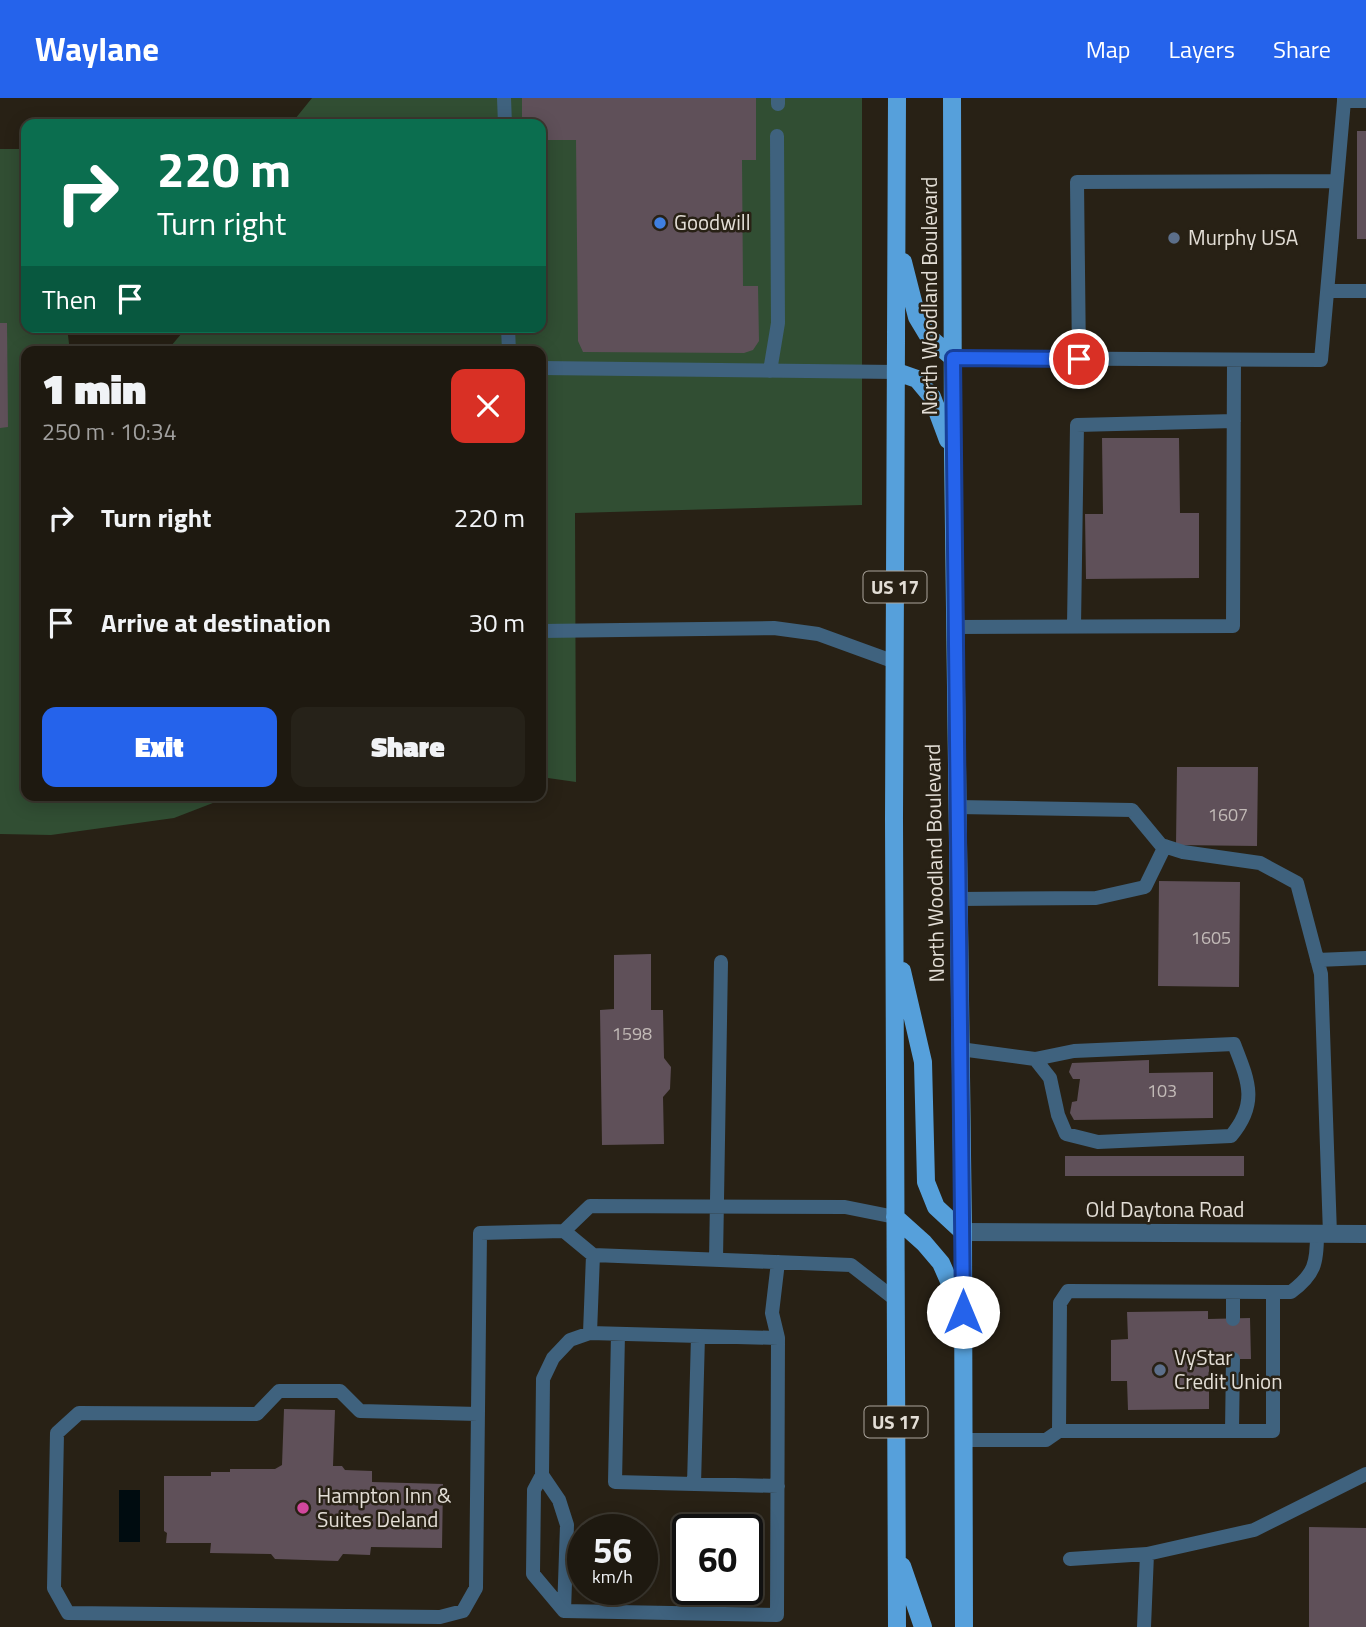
<!DOCTYPE html>
<meta charset="utf-8">
<style>
:root{--surface:#1e1910;--page:#262219;--text:#f1f3f6;--muted:#a1a09f;--line:#3c3830;--accent:#2563eb}
body{margin:0;font-family:"Titillium Web",sans-serif;background:var(--page);color:var(--text);height:100vh;display:flex;flex-direction:column;font-size:26px;white-space:nowrap}
*{box-sizing:border-box;margin:0}
p{font-size:23px;color:var(--muted)}
.icon{flex:none;width:38px;height:38px;fill:none;stroke:currentColor;stroke-width:2;stroke-linecap:round;stroke-linejoin:round}
.map{position:relative;flex:1;overflow:hidden}
.drawer{position:absolute;left:21px;top:248px;width:525px;height:455px;display:flex;flex-direction:column;background:var(--surface);border-radius:14px;box-shadow:0 4px 18px #0003,0 0 0 2px var(--line)}
.drawer>*{flex:none}
.banner{position:absolute;left:21px;top:21px;width:525px;height:214px;border-radius:14px;box-shadow:0 4px 18px #0003,0 0 0 2px var(--line);background:#0b6e4f;color:#fff;overflow:hidden}
.speed{position:absolute;left:567px;top:1416px;display:flex;gap:14px;font-size:35px;font-weight:700;text-align:center}
.speed>*{display:grid;place-content:center;width:91px;height:91px;border-radius:50%;background:var(--surface);box-shadow:0 4px 18px #0003,0 0 0 2px var(--line);line-height:1}
.speed small{font-size:18px;font-weight:400}
.speed .limit{border:4px solid #111;border-radius:10px;background:#fff;color:#111}
.pin{position:absolute;display:grid;place-items:center;width:60px;height:60px;color:#fff;margin:-30px;border:4px solid #fff;border-radius:50%;box-shadow:0 2px 7px #0007}
.me{position:absolute;width:77px;margin:-38px;rotate:0deg;stroke-linejoin:round;filter:drop-shadow(0 0 5px #0008)}
.turn{display:flex;align-items:center;gap:24px;height:147px;padding:0 21px;font-size:32px}
.turn .icon{width:91px;height:91px;stroke-width:2.5}
.turn b{display:block;font-size:49px;line-height:60px}
.then{display:flex;align-items:center;height:66px;padding:0 21px;background:#0003;gap:14px;font-size:26px}
.round{display:grid;place-items:center;flex:none;width:74px;height:74px;border-radius:14px;background:var(--page)}
.overview{display:flex;align-items:center;justify-content:space-between;height:119px;padding:0 21px}
h1{font-size:42px;font-weight:800;line-height:52px}
.action{display:flex;gap:14px;margin-top:auto;padding:14px 21px}
.action a{flex:1;height:80px;border-radius:14px;background:var(--accent);color:#fff;font-size:28px;font-weight:800;line-height:80px;text-align:center}
.action a+a{background:var(--page);color:var(--text)}
ul{padding:0;list-style:none}
li{display:flex;align-items:center;gap:21px;height:105px;padding:0 21px}
li div{flex:1}
li b{display:block;font-size:26px}
li em{font-style:normal}
header{display:flex;align-items:center;gap:42px;box-sizing:border-box;height:98px;padding:0 35px;background:var(--accent);color:#fff}
header strong{font-size:33px}
nav{display:flex;gap:38px;margin-inline-start:auto;font-size:24px}
.map>svg:first-child{display:block}
</style>
<header>
<strong>Waylane</strong>
<nav><a>Map</a><a>Layers</a><a>Share</a></nav>
</header>
<div class="map">
<svg width="1366" height="1529" viewBox="0 0 1366 1529">
<rect width="100%" height="100%" fill="#282115"/>
<!-- green -->
<path fill="#314e33" d="M312,0H862V407L575,415L576,684L541,679V254H166L187,229H541V26H291Z
M0,51H26V229H67L70,254H26V698H231L174,720L51,737L0,736Z"/>
<!-- water -->
<path fill="#000c10" d="M119,1392H140V1444H119Z"/>
<!-- building -->
<path fill="#5f5059" d="M522,0H756V62H742L743,188H758L759,243L753,252L744,255L583,254L578,243L576,42H541V26H522Z
M1357,33H1366V141H1357Z
M0,225H7L8,329L0,330Z
M1102,340H1179L1180,415H1199V480L1086,481L1085,416H1103Z
M1177,669H1258L1257,748L1176,747Z
M1159,783L1240,784L1239,889L1158,888Z
M651,856V912H663L664,960L671,969L670,991L663,999L664,1046L602,1047L600,912L614,911V857Z
M1149,962V975L1213,974V1020L1074,1022L1070,1015L1072,1004L1077,1003L1080,981H1073L1069,974L1072,965Z
M1065,1058H1244V1078H1065Z
M1208,1213V1221L1250,1220L1251,1261H1209V1311L1128,1312L1127,1283H1111V1242L1128,1241L1127,1214Z
M284,1311L335,1312L333,1368H342L345,1372L372,1373V1384L443,1386L442,1450L371,1449L370,1457L343,1456L338,1463L275,1461L271,1456L210,1455L211,1445H166L167,1435L164,1433V1378H211V1374H230V1371H275L282,1367Z
M1309,1429L1366,1430V1529H1309Z"/>
<g fill="none" stroke-linecap="round" stroke-linejoin="round">
<!-- service -->
<path stroke="#3f627e" stroke-width="14" d="M504,0L505,26
M1344,0V3H1366
M778,6V0
M1327,193H1366
M508,229L509,254
M953,260L1321,262L1344,3
M1079,261L1077,84L1337,83
M541,270L897,274
M770,273L778,225L777,38
M1074,528L1077,327L1234,323
M955,529L1233,528L1234,262
M541,533L774,530L818,536L895,564
M957,709L1132,712L1161,747L1183,754L1260,765L1297,785L1321,876L1330,1136
M958,801L1096,800L1145,789L1165,748
M1317,862L1366,860
M960,951L1035,961L1074,953L1234,946C1248,982 1259,1005 1231,1038L1098,1044L1066,1036L1058,1017L1050,980L1035,961
M895,1119L845,1109L590,1108L564,1133L593,1157L851,1167L896,1202
M716,1161L721,864
M778,1164L772,1215L778,1240L777,1517L564,1513L567,1427L559,1402L542,1377L543,1281L553,1260L570,1242L590,1235L778,1240
M1233,1221V1194
M590,1235L593,1157
M618,1236L615,1384L778,1388
M478,1316L360,1313L340,1293H279L257,1316L79,1315L57,1335L54,1490L68,1515L440,1519L463,1513L476,1490L480,1135L564,1133
M1059,1333H1273V1194
M1232,1333L1233,1261
M963,1342H1046L1059,1333L1060,1205L1068,1193L1291,1194C1315,1176 1317,1165 1317,1136
M542,1377L534,1392L533,1476L564,1513
M694,1386L698,1238
M1070,1461L1147,1456
M1144,1529L1147,1456L1254,1432L1366,1376"/>
<!-- tertiary -->
<path stroke="#3f627e" stroke-width="18" d="M963,1134L1366,1136"/>
<!-- primary -->
<path stroke="#56a0db" stroke-width="18" d="M897,0L894,721L897,1529
M952,0L953,355L963,1134L964,1529
M903,164L917,219L929,239L953,260
M897,274L917,281L932,299L948,342
M902,873L923,964L926,1084L936,1109L963,1134
M895,1119L924,1145L941,1165L960,1208
M902,1468L923,1529"/>
</g>
<g fill="none" stroke-linecap="round" stroke-linejoin="round">
<defs>
<path id="route" d="M963,1214L953,260L1079,261"/>
</defs>
<!-- route casing -->
<use href="#route" stroke="#184099" stroke-width="18"/>
<!-- route -->
<use href="#route" stroke="#2563eb" stroke-width="12"/>
</g>
<!-- markers -->
<circle fill="#3f7fe0" stroke="#282115" stroke-width="2.5" cx="660" cy="125" r="7"/>
<g fill="#5c6f8a" stroke="#282115" stroke-width="2.5">
<circle cx="1174" cy="140" r="7"/>
<circle cx="1160" cy="1272" r="7"/>
</g>
<circle fill="#d1479c" stroke="#282115" stroke-width="2.5" cx="303" cy="1410" r="7"/>
<g text-anchor="middle" stroke-width="5" stroke-linejoin="round" paint-order="stroke">
<!-- number labels -->
<g font-size="18" fill="#c2bab7">
<text x="1228" y="723">1607</text>
<text x="1211" y="846">1605</text>
<text x="632" y="942">1598</text>
<text x="1162" y="999">103</text>
</g>
<!-- shield labels -->
<g fill="#282115" stroke="#aba59c" stroke-width="2">
<rect x="863.5" y="473.5" width="63" height="31" rx="5"/>
<rect x="864.5" y="1308.5" width="63" height="31" rx="5"/>
</g>
<g font-size="19" font-weight="bold" fill="#e3ded6">
<text x="895" y="496">US 17</text>
<text x="896" y="1331">US 17</text>
</g>
<!-- poi labels -->
<g font-size="21" fill="#e3ded6" stroke="#282115" text-anchor="start">
<text x="674" y="132">Goodwill</text>
<text x="1188" y="147">Murphy USA</text>
<text x="1174" y="1267">VyStar<tspan x="1174" dy="24">Credit Union</tspan></text>
<text x="317" y="1405">Hampton Inn &amp;<tspan x="317" dy="24">Suites Deland</tspan></text>
</g>
<!-- street labels -->
<g font-size="21" fill="#e3ded6" stroke="#282115">
<text transform="translate(930 198) rotate(-90)" y="7">North Woodland Boulevard</text>
<text transform="translate(935 765) rotate(-91)" y="7">North Woodland Boulevard</text>
<text x="1165" y="1119">Old Daytona Road</text>
</g>
</g>
</svg>
<div class="speed"><div>56<small>km/h</small></div><div class="limit">60</div></div>
<div class="pin" style="left:1079px;top:261px;background:#d93025"><svg class="icon" aria-label="arrive" viewBox="0 0 24 24"><path d="M6 21V4h12l-3 4 3 4H6"/></svg></div>
<svg class="me" style="left:963px;top:1214px" viewBox="-20 -20 40 40"><circle r="19" fill="#fff"/><path d="M0-13L10 11 0 6-10 11z" fill="#2563eb"/></svg>
<div class="banner">
<div class="turn"><svg class="icon" aria-label="right" viewBox="0 0 24 24"><path d="M7 20v-9h11M14 6l5 5-5 5"/></svg><div><b>220 m</b>Turn right</div></div>
<div class="then">Then<svg class="icon" aria-label="arrive" viewBox="0 0 24 24"><path d="M6 21V4h12l-3 4 3 4H6"/></svg></div>
</div>
<section class="drawer">
<div class="overview"><div><h1>1 min</h1><p>250 m · 10:34</p></div><a class="round" style="background:#d93025;color:#fff"><svg class="icon" aria-label="close" viewBox="0 0 24 24"><path d="M6 6l12 12M18 6L6 18"/></svg></a></div>
<ul>
<li><svg class="icon" aria-label="right" viewBox="0 0 24 24"><path d="M7 20v-9h11M14 6l5 5-5 5"/></svg><div><b>Turn right</b></div><em>220 m</em></li>
<li><svg class="icon" aria-label="arrive" viewBox="0 0 24 24"><path d="M6 21V4h12l-3 4 3 4H6"/></svg><div><b>Arrive at destination</b></div><em>30 m</em></li>
</ul>
<div class="action"><a>Exit</a><a>Share</a></div>
</section>
</div>
